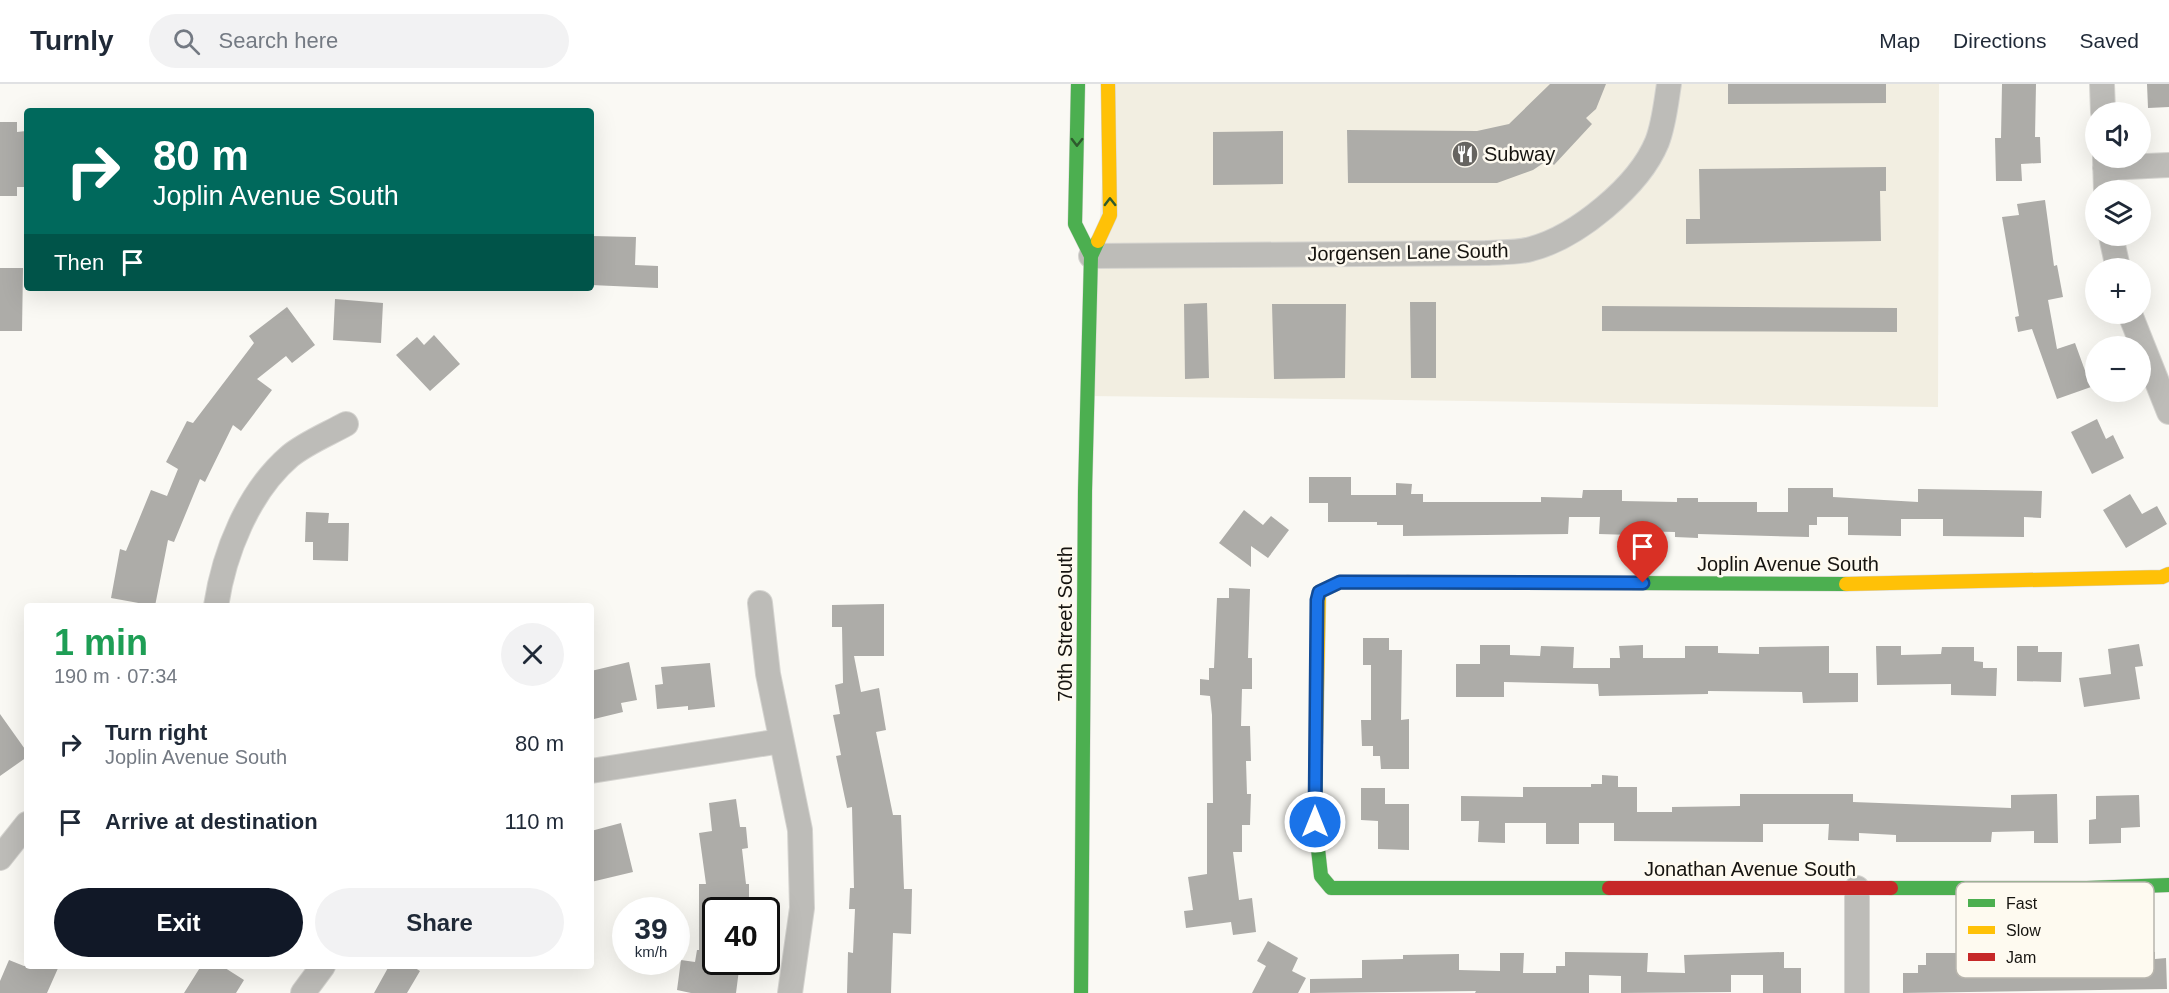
<!DOCTYPE html>
<meta charset="utf-8">
<style>
:root{--surface:#fff;--page:#f2f2f3;--text:#1f2937;--muted:#747a83;--line:#e0e1e3;--accent:#111827}
body{margin:0;font-family:Helvetica,sans-serif;background:var(--page);color:var(--text);height:100vh;display:flex;flex-direction:column;font-size:22px;white-space:nowrap}
*{box-sizing:border-box;margin:0}
p{font-size:20px;color:var(--muted)}
.icon{flex:none;width:33px;height:33px;fill:none;stroke:currentColor;stroke-width:2;stroke-linecap:round;stroke-linejoin:round}
.map{position:relative;flex:1;overflow:hidden}
.drawer{position:absolute;left:24px;top:519px;width:570px;height:366px;display:flex;flex-direction:column;background:var(--surface);border-radius:6px;box-shadow:0 6px 24px #0002}
.drawer>*{flex:none}
.guide{position:absolute;left:24px;top:24px;width:570px;height:183px;border-radius:6px;box-shadow:0 6px 24px #0002;background:#00695c;color:#fff;overflow:hidden}
.fabs{position:absolute;left:2085px;top:18px;display:grid;gap:12px}
.fabs a{display:grid;place-items:center;width:66px;height:66px;border-radius:50%;background:var(--surface);box-shadow:0 6px 24px #0002;font-size:30px}
.speed{position:absolute;left:612px;top:813px;display:flex;gap:12px;font-size:30px;font-weight:700;text-align:center}
.speed>*{display:grid;place-content:center;width:78px;height:78px;border-radius:50%;background:var(--surface);box-shadow:0 6px 24px #0002;line-height:1}
.speed small{font-size:15px;font-weight:400}
.speed .limit{border:3px solid #111;border-radius:9px;background:#fff;color:#111}
.pin{position:absolute;display:grid;place-items:center;width:51px;height:51px;color:#fff;margin:-62px -26px;border-radius:50% 50% 50% 0;rotate:-45deg;box-shadow:0 0 6px #0007}
.pin .icon{rotate:45deg}
.me{position:absolute;width:66px;margin:-33px;rotate:0deg;stroke-linejoin:round;filter:drop-shadow(0 0 4px #0008)}
.turn{display:flex;align-items:center;gap:21px;height:126px;padding:0 30px;font-size:27px}
.turn .icon{width:78px;height:78px;stroke-width:2.5}
.turn b{display:block;font-size:42px;line-height:51px}
.then{display:flex;align-items:center;height:57px;padding:0 30px;background:#0003;gap:12px;font-size:22px}
.round{display:grid;place-items:center;flex:none;width:63px;height:63px;border-radius:32px;background:var(--page)}
.headline{display:flex;align-items:center;justify-content:space-between;height:102px;padding:0 30px}
h1{font-size:36px;font-weight:700;line-height:45px;color:#1e9e55}
.cta{display:flex;gap:12px;margin-top:auto;padding:12px 30px}
.cta a{flex:1;height:69px;border-radius:36px;background:var(--accent);color:#fff;font-size:24px;font-weight:700;line-height:69px;text-align:center}
.cta a+a{background:var(--page);color:var(--text)}
ul{padding:0;list-style:none}
li{display:flex;align-items:center;gap:18px;height:78px;padding:0 30px}
li div{flex:1}
li b{display:block;font-size:22px}
li em{font-style:normal}
header{display:flex;align-items:center;gap:36px;box-sizing:border-box;height:84px;padding:0 30px;background:var(--surface);border-bottom:2px solid var(--line)}
header strong{font-size:28px}
nav{display:flex;gap:33px;margin-inline-start:auto;font-size:21px}
.search{width:420px;height:54px;background:var(--page);display:flex;align-items:center;gap:15px;box-sizing:border-box;padding:0 21px;border-radius:33px;color:var(--muted);font-size:22px}
.map>svg:first-child{display:block}
</style>
<header>
<strong>Turnly</strong>
<div class="search"><svg class="icon" aria-label="search" viewBox="0 0 24 24"><circle cx="10" cy="10" r="6"/><path d="M15 15l6 6"/></svg>Search here</div>
<nav><a>Map</a><a>Directions</a><a>Saved</a></nav>
</header>
<div class="map">
<svg width="2169" height="909" viewBox="0 0 2169 909">
<rect width="100%" height="100%" fill="#faf9f4"/>
<!-- built -->
<path fill="#f2eee1" d="M1108,0H1939L1938,323L1089,312Z"/>
<!-- building -->
<path fill="#adaca8" d="M1550,0H1606L1596,25L1586,34L1592,40L1554,81L1548,76L1533,86L1497,99H1348L1347,46L1477,47L1509,40Z
M1728,0H1886V19L1728,20Z
M2002,0H2036L2035,53H2040L2041,79L2021,80L2022,97H1996L1995,54H2001Z
M2147,0H2169V23L2148,24Z
M0,38H17V48L26,47V103H17V112H0Z
M1283,47V100L1213,101V48Z
M1886,83V107H1880L1881,157L1686,160V135H1700L1699,85Z
M2045,116L2054,182L2057,181L2063,213L2048,216L2057,265L2075,259L2091,303L2057,315L2032,245L2018,248L2015,233L2019,232L2002,133L2019,131L2017,120Z
M591,152L636,153L635,181L658,182V204L591,201Z
M0,184H23L22,247H0Z
M335,215L383,219L381,259L333,256Z
M1410,218H1436V294H1411Z
M1207,219L1209,294L1185,295L1184,220Z
M1272,220H1346L1345,294L1274,295Z
M1602,222L1897,224V248L1602,247Z
M287,223L315,261L292,279L286,272L257,295L272,306L241,347L233,341L205,398L200,395L174,458L168,456L155,522L111,514L120,465L126,467L151,406L167,412L178,385L166,378L187,337L193,339L254,259L249,252Z
M434,251L460,280L430,307L396,271L417,253L424,261Z
M2097,335L2106,355L2113,351L2124,374L2092,390L2071,348Z
M1309,393H1351V411H1396V399L1412,400L1411,410H1423V418H1541V413L1582,414L1583,406H1622V417L1677,418V414H1698V418H1757V428H1788V404H1833V413L1918,418V405L2042,407L2041,434L2024,433V453L1943,452V435H1901V452L1848,451V433H1817V441H1809V453L1698,450V454L1675,453V448L1632,447V451L1599,450L1600,433H1569L1568,450L1403,452V441H1377V438H1328V419H1309Z
M2130,410L2142,430L2157,422L2167,440L2126,464L2103,426Z
M1244,426L1263,441L1271,432L1289,446L1268,474L1251,462V483L1219,459Z
M306,428L329,429L328,439H349L348,477L313,476V458H305Z
M1229,504L1250,505L1248,574H1252V605H1242L1241,642H1250L1251,677H1246L1247,710H1251L1250,741H1242V768H1233L1239,816L1252,814L1256,848L1233,851L1231,838L1186,844L1184,827L1193,826L1188,793L1207,790V719H1213L1212,631L1210,612L1200,611V595L1209,596V584H1214L1217,514H1229Z
M884,520V572H854L861,608L879,604L886,646L876,648L893,731H901L904,805H912L911,850L893,849L891,909H847L848,868L853,869L855,825H849L850,804H854L852,723L847,724L836,672L841,671L833,631L840,630L835,601L843,599L842,543H832V521Z
M1363,554H1389V566H1402L1401,636L1409,635V685H1381L1380,672H1373V662H1362L1361,636H1371V581H1363Z
M2139,560L2143,582L2135,583L2140,615L2084,623L2079,594L2111,590L2108,565Z
M1480,561H1510V571L1540,572L1541,562L1574,563L1573,584H1610V574H1620L1619,562L1643,561V574H1685V562H1718V569L1759,570V563L1829,562V589H1858V618L1803,619L1802,608L1708,607V610L1599,612L1598,600L1504,598V613H1456V580H1480Z
M1876,562H1901V571L1941,570L1942,563H1974V577L1983,578V584H1997L1996,612L1951,611V600L1877,601Z
M2017,562H2038V568H2062L2061,598L2017,597Z
M629,578L637,616L621,619L623,628L594,635L591,621V587Z
M710,579L715,623L688,626V622L657,625L655,601L663,600L661,583Z
M0,630L27,668V673L0,692Z
M1602,691L1618,692V703H1637V728H1672V723L1740,722V710H1853V718L2011,724V711L2057,710L2058,759H2034V747L1992,748L1991,758H1896V751L1859,749V757L1828,756L1829,740H1763V758L1614,757V739H1579V760H1546V739H1505V759L1478,758L1479,737H1461V712L1523,713V703H1591V700H1602Z
M1361,704H1385V720H1409V766L1378,765V737L1361,736Z
M2139,711L2140,743L2121,744V759L2089,760V736L2096,735V712Z
M736,715L740,743H746L748,764L742,765L746,800H749V824L716,826V878H740L736,909H691L677,906L681,876L695,878L697,866H699V800H706L699,749L712,747L709,719Z
M621,739L633,788L591,798V747Z
M1268,857L1298,874L1292,887L1306,894L1298,909H1252L1266,882L1257,877Z
M2090,867L2091,870L2155,868V875L2166,874L2167,905L1903,909V889H1918V881H1926V869H1958V877H1997L1996,870L2028,869V876L2070,875V868Z
M1565,868L1648,869L1647,888L1685,889L1684,871L1784,868V884H1801V909H1763V891H1731V908L1621,909V892L1589,891V909H1475L1476,907L1310,909V895L1362,894V876L1403,875V871L1459,870V886L1500,887V869H1524L1523,889H1556V882H1565Z
M9,876L24,882H59L47,909H0V897Z
M201,882H222L244,896L236,909H184Z
M389,882H412L420,887L407,909H374Z"/>
<g fill="none" stroke-linecap="round" stroke-linejoin="round">
<defs>
<path id="street" d="M2102,0L2103,28
M2105,74L2106,106
M2105,84L2169,81
M2111,152L2118,184
M1091,172L1486,169C1500,168 1517,169 1531,165C1577,153 1639,102 1657,58C1664,40 1666,19 1669,0
M2130,230L2169,328
M760,519L768,590L800,746L802,824L790,909
M216,522C224,469 248,408 290,372C306,359 328,350 346,340
M591,687L781,657
M0,774L27,740
M303,909L323,882
M1857,909V804"/>
<path id="fast" d="M1078,0L1075,140L1091,172
M1408,498L1846,500
M1316,658L1315,738L1321,792L1331,804H1609
M1891,804H2087L2169,801
M1081,909L1085,407L1091,172L1098,157"/>
<path id="slow" d="M1098,157L1110,131L1108,0
M1846,500L2162,493L2169,490
M1316,658L1319,508L1340,498H1408"/>
<path id="jam" d="M1609,804H1891"/>
</defs>
<!-- street casing -->
<use href="#street" stroke="#d5d4d0" stroke-width="26"/>
<!-- fast casing -->
<use href="#fast" stroke="#d5d4d0" stroke-width="15"/>
<!-- slow casing -->
<use href="#slow" stroke="#d5d4d0" stroke-width="15"/>
<!-- jam casing -->
<use href="#jam" stroke="#d5d4d0" stroke-width="15"/>
<!-- street -->
<use href="#street" stroke="#bdbcb8" stroke-width="24"/>
<!-- fast -->
<use href="#fast" stroke="#4caf50" stroke-width="14"/>
<!-- slow -->
<use href="#slow" stroke="#ffc107" stroke-width="14"/>
<!-- jam -->
<use href="#jam" stroke="#c62828" stroke-width="14"/>
</g>
<!-- one-way arrows -->
<defs><path id="oneway-chevron" d="M-2-3.5L2.5 0L-2 3.5" fill="none" stroke-width="1.6" stroke-linecap="round" stroke-linejoin="round" transform="scale(1.5)"/></defs>
<g stroke="#2e5a2d">
<use href="#oneway-chevron" transform="translate(1077 58) rotate(91)"/>
<use href="#oneway-chevron" transform="translate(1110 118) rotate(-91)"/>
</g>
<g fill="none" stroke-linecap="round" stroke-linejoin="round">
<defs>
<path id="route" d="M1315,738L1317,516L1319,508L1340,498L1643,499"/>
</defs>
<!-- route casing -->
<use href="#route" stroke="#114b97" stroke-width="15"/>
<!-- route -->
<use href="#route" stroke="#1a73e8" stroke-width="10"/>
</g>
<!-- icons -->
<defs>
<symbol id="restaurant-disc" viewBox="-11 -11 22 22"><circle r="9.5" fill="#666460" stroke="#fefaf0"/><path d="M-5-6h1v4h1v-4h1v4h1v-4h1v5L-1.5 .5V6h-2V.5L-5-1ZM5-6V6H3V1.5H1.5Q1.5-4 5-6Z" fill="#fff"/></symbol>
</defs>
<g fill-rule="evenodd">
<use href="#restaurant-disc" x="1450" y="55" width="30" height="30"/>
</g>
<g text-anchor="middle" stroke-width="5" stroke-linejoin="round" paint-order="stroke">
<!-- poi labels -->
<g font-size="20" fill="#161410" stroke="#fefaf0" text-anchor="start">
<text x="1484" y="77">Subway</text>
</g>
<!-- street labels -->
<g font-size="20" fill="#161410" stroke="#fefaf0">
<text transform="translate(1408 168) rotate(-1)" y="7">Jorgensen Lane South</text>
<text x="1788" y="487">Joplin Avenue South</text>
<text transform="translate(1065 540) rotate(-90)" y="7">70th Street South</text>
<text x="1750" y="792">Jonathan Avenue South</text>
</g>
</g>
<!-- legend -->
<rect x="1956" y="798" width="198" height="96" rx="9" fill="#fefaf0" stroke="#b8b5ad" stroke-width="1.5"/>
<rect x="1968" y="815" width="27" height="8" fill="#4caf50"/>
<rect x="1968" y="842" width="27" height="8" fill="#ffc107"/>
<rect x="1968" y="869" width="27" height="8" fill="#c62828"/>
<g font-size="16" fill="#161410">
<text x="2006" y="825">Fast</text>
<text x="2006" y="852">Slow</text>
<text x="2006" y="879">Jam</text>
</g>
</svg>
<div class="fabs">
<a><svg class="icon" aria-label="sound" viewBox="0 0 24 24"><path d="M4 9h4l5-4v14l-5-4H4zM17 9q2 3 0 6"/></svg></a>
<a><svg class="icon" aria-label="layers" viewBox="0 0 24 24"><path d="M12 4l9 5-9 5-9-5zM3 14l9 5 9-5"/></svg></a>
<a>+</a>
<a>−</a>
</div>
<div class="speed"><div>39<small>km/h</small></div><div class="limit">40</div></div>
<div class="pin" style="left:1643px;top:499px;background:#d93025"><svg class="icon" aria-label="arrive" viewBox="0 0 24 24"><path d="M6 21V4h12l-3 4 3 4H6"/></svg></div>
<svg class="me" style="left:1315px;top:738px" viewBox="-20 -20 40 40"><circle r="17" fill="#1a73e8" stroke="#fff" stroke-width="3"/><path d="M0-11L8 9 0 5-8 9z" fill="#fff"/></svg>
<div class="guide">
<div class="turn"><svg class="icon" aria-label="right" viewBox="0 0 24 24"><path d="M7 20v-9h11M14 6l5 5-5 5"/></svg><div><b>80 m</b>Joplin Avenue South</div></div>
<div class="then">Then<svg class="icon" aria-label="arrive" viewBox="0 0 24 24"><path d="M6 21V4h12l-3 4 3 4H6"/></svg></div>
</div>
<section class="drawer">
<div class="headline"><div><h1>1 min</h1><p>190 m · 07:34</p></div><a class="round"><svg class="icon" aria-label="close" viewBox="0 0 24 24"><path d="M6 6l12 12M18 6L6 18"/></svg></a></div>
<ul>
<li><svg class="icon" aria-label="right" viewBox="0 0 24 24"><path d="M7 20v-9h11M14 6l5 5-5 5"/></svg><div><b>Turn right</b><p>Joplin Avenue South</p></div><em>80 m</em></li>
<li><svg class="icon" aria-label="arrive" viewBox="0 0 24 24"><path d="M6 21V4h12l-3 4 3 4H6"/></svg><div><b>Arrive at destination</b></div><em>110 m</em></li>
</ul>
<div class="cta"><a>Exit</a><a>Share</a></div>
</section>
</div>
